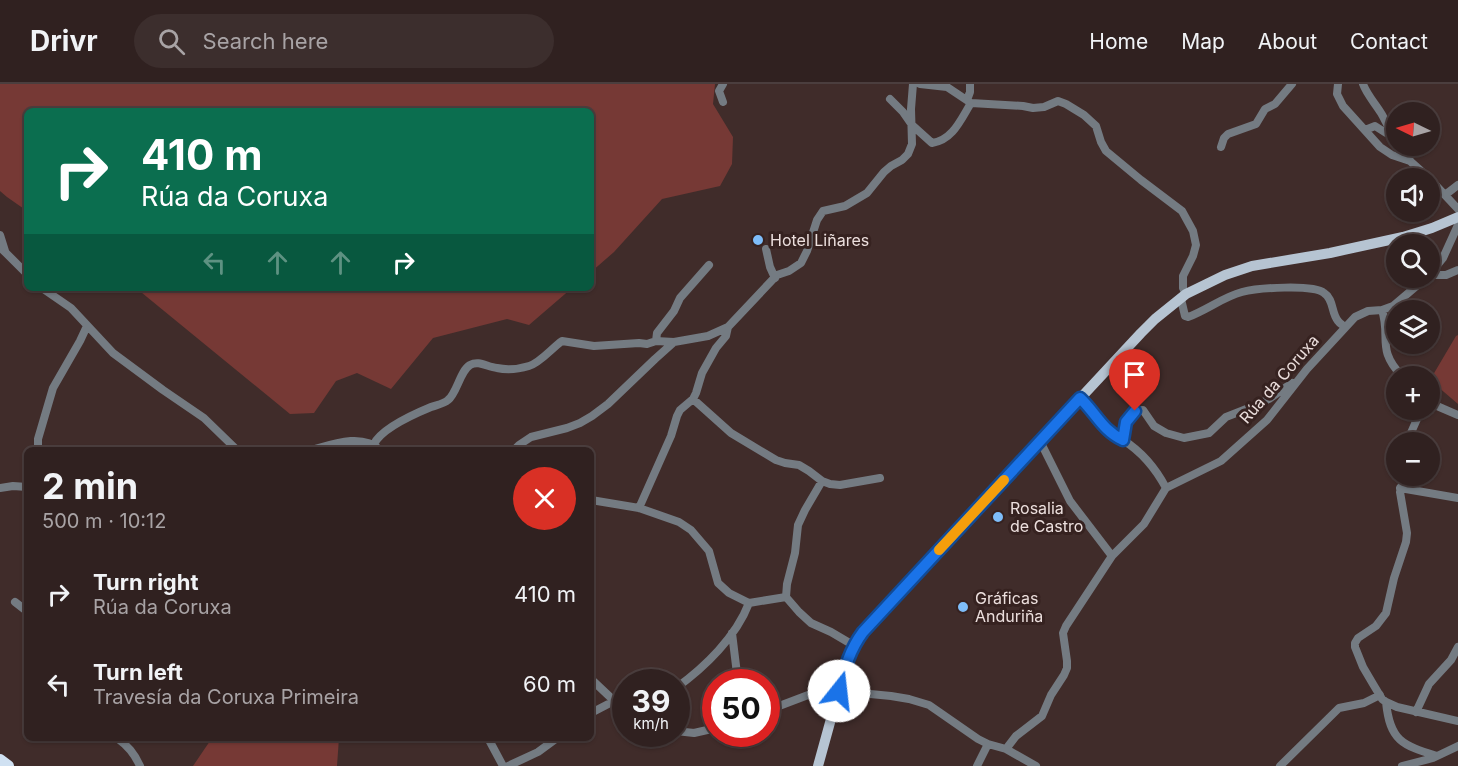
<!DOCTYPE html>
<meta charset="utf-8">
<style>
:root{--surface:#302120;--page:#3c2e2d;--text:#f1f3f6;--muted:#a8a3a5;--line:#4b3e3e}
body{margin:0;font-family:Inter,sans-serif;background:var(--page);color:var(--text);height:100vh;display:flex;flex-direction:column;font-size:22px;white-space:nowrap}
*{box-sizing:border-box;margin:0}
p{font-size:20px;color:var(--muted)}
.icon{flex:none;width:33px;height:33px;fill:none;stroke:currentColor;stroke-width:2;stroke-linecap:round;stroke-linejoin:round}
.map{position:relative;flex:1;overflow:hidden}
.drawer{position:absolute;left:24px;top:363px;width:570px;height:294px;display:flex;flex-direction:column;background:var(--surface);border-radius:9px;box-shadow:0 2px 4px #0004,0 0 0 2px var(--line)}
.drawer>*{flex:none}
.hud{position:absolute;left:24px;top:24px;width:570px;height:183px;border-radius:9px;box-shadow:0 2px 4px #0004,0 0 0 2px var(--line);background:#0b6e4f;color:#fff;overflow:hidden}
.needle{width:39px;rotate:275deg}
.fabs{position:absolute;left:1386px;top:18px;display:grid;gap:12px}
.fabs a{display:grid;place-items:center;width:54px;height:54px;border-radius:50%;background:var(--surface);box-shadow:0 2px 4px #0004,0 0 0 2px var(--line);font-size:30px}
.speed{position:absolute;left:612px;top:585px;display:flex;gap:12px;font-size:30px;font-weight:700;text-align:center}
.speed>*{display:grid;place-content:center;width:78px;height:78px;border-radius:50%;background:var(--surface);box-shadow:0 2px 4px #0004,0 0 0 2px var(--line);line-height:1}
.speed small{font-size:15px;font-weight:400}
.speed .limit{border:9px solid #d22;background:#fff;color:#111}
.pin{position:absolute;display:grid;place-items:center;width:51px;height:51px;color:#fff;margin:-62px -26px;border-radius:50% 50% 50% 0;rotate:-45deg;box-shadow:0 0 6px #0007}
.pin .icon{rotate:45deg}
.me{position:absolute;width:66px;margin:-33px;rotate:16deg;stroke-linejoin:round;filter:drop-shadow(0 0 4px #0008)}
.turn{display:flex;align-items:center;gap:21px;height:126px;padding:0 18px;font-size:27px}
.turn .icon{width:78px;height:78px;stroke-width:2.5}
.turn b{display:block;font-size:42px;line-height:51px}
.lanes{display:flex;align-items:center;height:57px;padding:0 18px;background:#0003;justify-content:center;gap:30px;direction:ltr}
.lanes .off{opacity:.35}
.round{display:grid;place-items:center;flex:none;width:63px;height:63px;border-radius:32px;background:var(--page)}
.headline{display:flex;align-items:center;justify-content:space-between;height:102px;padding:0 18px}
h1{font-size:36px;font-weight:700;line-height:45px}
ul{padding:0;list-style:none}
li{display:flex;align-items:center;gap:18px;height:90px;padding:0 18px}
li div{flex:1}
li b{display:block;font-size:22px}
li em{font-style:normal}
header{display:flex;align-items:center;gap:36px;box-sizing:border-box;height:84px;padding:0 30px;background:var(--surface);border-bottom:2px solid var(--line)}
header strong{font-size:28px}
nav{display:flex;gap:33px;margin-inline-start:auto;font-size:21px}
.search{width:420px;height:54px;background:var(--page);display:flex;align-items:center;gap:15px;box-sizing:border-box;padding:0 21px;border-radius:33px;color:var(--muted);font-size:22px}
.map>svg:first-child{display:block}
</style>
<header>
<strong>Drivr</strong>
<div class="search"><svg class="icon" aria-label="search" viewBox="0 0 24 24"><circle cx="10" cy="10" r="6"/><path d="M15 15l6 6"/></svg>Search here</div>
<nav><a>Home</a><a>Map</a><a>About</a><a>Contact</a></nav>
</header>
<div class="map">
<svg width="1458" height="682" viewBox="0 0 1458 682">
<rect width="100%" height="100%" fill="#402c2a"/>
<!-- green -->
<path fill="#763935" d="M0,0H715L713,20L733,53L732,80L720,102L662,115L614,168L591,188V27H27V127L7,113L0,107Z
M136,204H572L529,241L507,235L433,254L391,305L357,289L336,297L314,329L290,330Z
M1458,251V320L1430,296L1456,252Z
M212,654H339L337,682H193Z"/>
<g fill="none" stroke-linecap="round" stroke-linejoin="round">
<!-- minor -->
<path stroke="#747b82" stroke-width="8" d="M723,0L719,7L723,18
M920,0L947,3L971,19L1023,22L1033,24L1044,23L1058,17L1066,20L1084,31L1096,42L1101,58L1106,67L1141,96L1182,127L1193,147L1196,161L1193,172L1183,192V204L1186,210
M1338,0L1337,10L1343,22L1380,63L1392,71L1410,77L1429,94
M1363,0C1367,11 1375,19 1381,29C1386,37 1389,47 1396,53
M890,15L903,28L912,41L932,59C953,56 961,35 971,19
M967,16L970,8V0
M1365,46L1375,42L1386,49L1392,50
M1406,62L1410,77
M1221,63L1224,54L1228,50L1256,40L1265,25L1275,20L1292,0
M1430,95L1458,125
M1445,111L1458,101
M0,151L5,167
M0,163L27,190
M766,165L770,183L775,194
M1430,190L1443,174L1458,141
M1430,191H1446L1458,186
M42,204L71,224L113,269L163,306L204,334L237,366
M1181,215L1185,232L1188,233C1207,226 1223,213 1242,208C1257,204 1313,200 1324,209C1334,215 1331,229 1338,237C1340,240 1343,241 1345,243
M1382,226C1391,254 1376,265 1402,292
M656,257L657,249L674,227L680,214L709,181
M1080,314C1090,323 1097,336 1107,346C1112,351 1117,352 1123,356C1142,368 1156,385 1166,404L1221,377L1267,336L1307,285L1355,233L1368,227L1382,226L1393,222L1426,194
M693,315L731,349L776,376L785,379L799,381L809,387L822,397L830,400L840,401L880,394
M1430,319L1458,331
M1123,356C1126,343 1126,326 1143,326L1154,342L1166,349L1184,354L1209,349L1226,333L1254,322L1269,315L1292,299
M1040,357L1070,417L1112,472
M1410,358V351L1421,326
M374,360C382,344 414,330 431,323C436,321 444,320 448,316C457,309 460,287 470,281C479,276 487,283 497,284C506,286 519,285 529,282C540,279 552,264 562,257L594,262L639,259L647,260L656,257L674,258
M38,366V355L53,304L80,257L87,242
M312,366C333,360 362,349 380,366
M514,366L519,361L531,353L567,344L580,339L592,332L608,320L655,275L674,258L708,252L728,243L777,191L789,187L801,179L807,167L817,136L823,127L845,122L867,109L884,88L891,82L902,76L908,70L912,60L911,25L913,0
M1404,392L1400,408L1407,449L1406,458L1394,494L1386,529L1376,542L1358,554L1355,559V563L1363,583L1373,600L1382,615L1386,618L1397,623L1458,637
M0,404L13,402L27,403
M1400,404L1458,414
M591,416L639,424L679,438L691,446L709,467L718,499L729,509L749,519L786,513L799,528L811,539L831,548L853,561
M639,424L671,352L677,332L680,326L693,315L696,309L702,289L716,264L726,252L728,243
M786,513L787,500L795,469L798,441L805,426L822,397
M15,518L24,525H27
M732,549L738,598
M591,595L626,628
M676,604C705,583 736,553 749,519
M1386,618C1390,657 1402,661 1437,672
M766,627L816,608L839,607L891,612L909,615L929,621L978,655L988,660L1006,665L1036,682
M1416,628L1429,600L1451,576L1458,563
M591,629L614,617
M676,647L694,649L716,644
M117,654C128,662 134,669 140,682
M488,654L503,682
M1006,665L1016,652L1042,632L1051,611L1064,591L1067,584V577L1063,549L1066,542L1112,472L1144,440L1166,404
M508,682L538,668L557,654
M977,682L988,660
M1280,682L1339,624L1364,619L1380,611
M1402,682L1433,674L1458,662"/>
<!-- major -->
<path stroke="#b6c4d2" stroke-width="10" d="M818,682L847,577L853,561L863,548L1141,249L1155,235L1186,210L1225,191L1252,182L1330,169L1403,153L1432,144L1458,133"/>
<!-- highway -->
<path stroke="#d0e1f2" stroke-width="12" d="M0,676L8,682"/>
</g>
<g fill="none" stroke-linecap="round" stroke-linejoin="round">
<defs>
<path id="route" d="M839,607C845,584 849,567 863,548L1080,314C1096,329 1102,346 1123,356L1126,338L1135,327"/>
</defs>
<!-- route casing -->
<use href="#route" stroke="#114b97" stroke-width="15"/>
<!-- route -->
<use href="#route" stroke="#1a73e8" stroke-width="10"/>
<!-- slow -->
<path stroke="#f59e0b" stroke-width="10" d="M939,466L1004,396"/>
</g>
<!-- markers -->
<g fill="#7ebdf9" stroke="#362220" stroke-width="2">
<circle cx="758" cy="156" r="6"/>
<circle cx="998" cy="433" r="6"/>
<circle cx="963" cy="523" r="6"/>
</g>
<g text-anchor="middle" stroke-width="6" stroke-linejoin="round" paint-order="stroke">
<!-- poi labels -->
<g font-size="16" fill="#ecdfdd" stroke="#362220" text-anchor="start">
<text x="770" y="162">Hotel Liñares</text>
<text x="1010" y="430">Rosalia<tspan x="1010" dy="18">de Castro</tspan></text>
<text x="975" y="520">Gráficas<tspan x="975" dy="18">Anduriña</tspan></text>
</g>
<!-- street labels -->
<g font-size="16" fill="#ecdfdd" stroke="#362220">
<text transform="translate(1279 295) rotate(-49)" y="6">Rúa da Coruxa</text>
</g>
</g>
</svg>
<div class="fabs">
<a><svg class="needle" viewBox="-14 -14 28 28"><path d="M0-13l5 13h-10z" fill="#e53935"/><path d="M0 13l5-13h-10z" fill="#a8a3a5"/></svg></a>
<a><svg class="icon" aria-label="sound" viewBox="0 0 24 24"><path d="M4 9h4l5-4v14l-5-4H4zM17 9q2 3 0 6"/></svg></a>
<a><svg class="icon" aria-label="search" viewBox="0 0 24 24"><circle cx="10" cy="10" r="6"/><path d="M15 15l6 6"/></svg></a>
<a><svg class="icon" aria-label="layers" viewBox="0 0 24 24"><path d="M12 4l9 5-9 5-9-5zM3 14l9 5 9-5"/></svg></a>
<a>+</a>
<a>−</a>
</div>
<div class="speed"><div>39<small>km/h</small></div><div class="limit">50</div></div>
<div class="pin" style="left:1135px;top:327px;background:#d93025"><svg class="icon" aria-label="arrive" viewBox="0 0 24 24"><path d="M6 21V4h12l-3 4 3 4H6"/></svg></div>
<svg class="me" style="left:839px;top:607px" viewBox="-20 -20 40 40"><circle r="19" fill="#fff"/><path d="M0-13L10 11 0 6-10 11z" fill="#1a73e8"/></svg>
<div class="hud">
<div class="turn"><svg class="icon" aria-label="right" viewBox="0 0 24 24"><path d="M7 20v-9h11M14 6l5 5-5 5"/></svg><div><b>410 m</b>Rúa da Coruxa</div></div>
<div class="lanes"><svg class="icon off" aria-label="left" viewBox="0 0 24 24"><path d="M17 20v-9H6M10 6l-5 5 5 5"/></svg><svg class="icon off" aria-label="ahead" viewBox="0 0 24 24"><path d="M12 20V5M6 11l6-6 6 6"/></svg><svg class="icon off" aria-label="ahead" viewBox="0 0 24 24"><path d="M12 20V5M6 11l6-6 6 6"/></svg><svg class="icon" aria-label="right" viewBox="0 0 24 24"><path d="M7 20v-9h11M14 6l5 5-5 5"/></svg></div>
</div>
<section class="drawer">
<div class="headline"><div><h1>2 min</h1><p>500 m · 10:12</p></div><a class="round" style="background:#d93025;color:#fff"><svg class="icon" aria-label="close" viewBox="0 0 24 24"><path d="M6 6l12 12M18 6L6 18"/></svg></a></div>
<ul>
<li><svg class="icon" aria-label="right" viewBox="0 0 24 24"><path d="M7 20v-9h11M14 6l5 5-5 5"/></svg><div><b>Turn right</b><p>Rúa da Coruxa</p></div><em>410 m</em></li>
<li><svg class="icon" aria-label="left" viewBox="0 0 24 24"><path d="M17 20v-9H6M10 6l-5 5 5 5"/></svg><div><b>Turn left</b><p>Travesía da Coruxa Primeira</p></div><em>60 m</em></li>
</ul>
</section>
</div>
